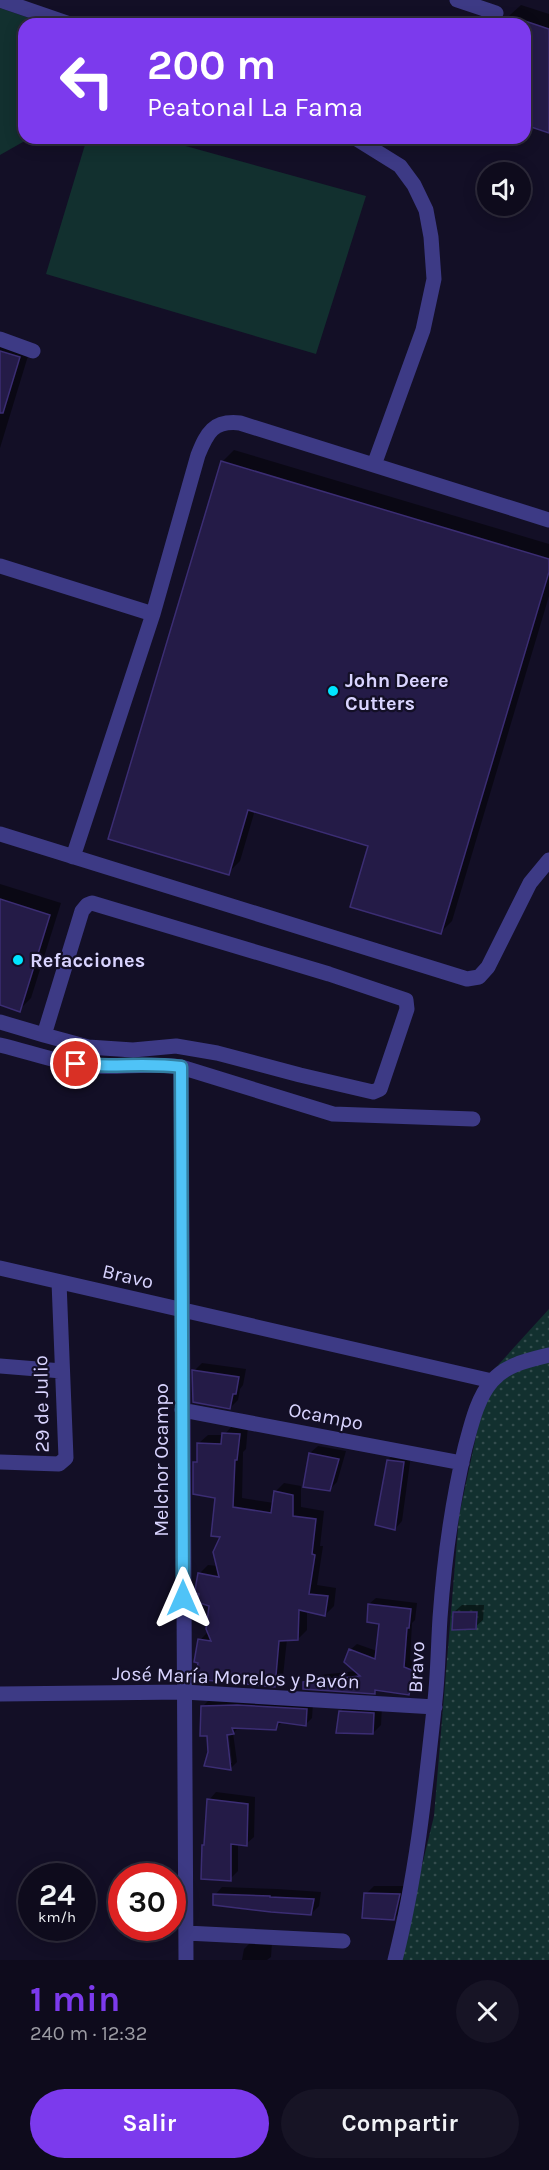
<!DOCTYPE html>
<html lang="es">
<meta charset="utf-8">
<style>
:root{--surface:#0e0b1c;--page:#171425;--text:#f1f3f6;--muted:#9b9ba3;--line:#2e2b3b;--accent:#7c3aed}
body{margin:0;font-family:Karla,sans-serif;background:var(--page);color:var(--text);height:100vh;display:flex;flex-direction:column;font-size:22px;white-space:nowrap}
*{box-sizing:border-box;margin:0}
p{font-size:20px;color:var(--muted)}
.icon{flex:none;width:33px;height:33px;fill:none;stroke:currentColor;stroke-width:2;stroke-linecap:round;stroke-linejoin:round}
.map{position:relative;height:1960px;overflow:hidden}
.details{display:flex;flex-direction:column;background:var(--surface);flex:1}
.details>*{flex:none}
.top-card{position:absolute;left:18px;top:18px;width:513px;height:126px;border-radius:18px;box-shadow:0 3px 15px #0003,0 0 0 2px var(--line);background:#7c3aed;color:#fff;overflow:hidden}
.controls{position:absolute;left:477px;top:162px;display:grid;gap:12px}
.controls a{display:grid;place-items:center;width:54px;height:54px;border-radius:50%;background:var(--surface);box-shadow:0 3px 15px #0003,0 0 0 2px var(--line);font-size:30px}
.speed{position:absolute;left:18px;top:1863px;display:flex;gap:12px;font-size:30px;font-weight:700;text-align:center}
.speed>*{display:grid;place-content:center;width:78px;height:78px;border-radius:50%;background:var(--surface);box-shadow:0 3px 15px #0003,0 0 0 2px var(--line);line-height:1}
.speed small{font-size:15px;font-weight:400}
.speed .limit{border:9px solid #d22;background:#fff;color:#111}
.pin{position:absolute;display:grid;place-items:center;width:51px;height:51px;color:#fff;margin:-26px;border:3px solid #fff;border-radius:50%;box-shadow:0 2px 6px #0007}
.me{position:absolute;width:66px;margin:-33px;rotate:0deg;stroke-linejoin:round;filter:drop-shadow(0 0 4px #0008)}
.turn{display:flex;align-items:center;gap:21px;height:126px;padding:0 30px;font-size:27px}
.turn .icon{width:78px;height:78px;stroke-width:2.5}
.turn b{display:block;font-size:42px;line-height:51px}
.round{display:grid;place-items:center;flex:none;width:63px;height:63px;border-radius:32px;background:var(--page)}
.overview{display:flex;align-items:center;justify-content:space-between;height:102px;padding:0 30px}
h1{font-size:36px;font-weight:700;line-height:45px;color:var(--accent)}
.primary-button{display:flex;gap:12px;margin-top:auto;padding:12px 30px}
.primary-button a{flex:1;height:69px;border-radius:36px;background:var(--accent);color:#fff;font-size:24px;font-weight:700;line-height:69px;text-align:center}
.primary-button a+a{background:var(--page);color:var(--text)}
.map>svg:first-child{display:block}
</style>
<div class="map">
<svg width="549" height="1960" viewBox="0 0 549 1960">
<defs>
<pattern id="park-dots" width="8" height="8" patternUnits="userSpaceOnUse" patternTransform="scale(1.5)"><rect width="8" height="8" fill="#12302f"/><path d="M2 2h.1M6 6h.1" fill="none" stroke="#344d4e" stroke-width="1.8" stroke-linecap="round"/></pattern>
</defs>
<rect width="100%" height="100%" fill="#130f26"/>
<!-- park -->
<path fill="url(#park-dots)" d="M549,1309V1960H399L434,1816L459,1516L489,1375Z"/>
<!-- garden -->
<path fill="#12302f" d="M0,8L47,24H24V138H30L0,155Z
M87,138H157L366,196L316,354L46,274Z"/>
<!-- shadow -->
<path fill="#0007" fill-rule="evenodd" d="M521,5L549,14V131L525,123V24H507L509,16Z
M0,337L31,346L0,448Z
M234,450L549,544V596L452,921L440,933L370,845L255,810L240,861L228,873L222,462Z
M0,884L61,903L31,998L19,1010L0,1004Z
M202,1363L246,1369L243,1385L240,1389L238,1400L230,1408L194,1371Z
M233,1425H248L246,1449L243,1452L242,1498L274,1503L275,1492L284,1483L301,1486V1507L324,1511L320,1546H323L317,1585L336,1588L334,1606L325,1615L307,1610V1630L298,1639H287L283,1676L274,1685L200,1662V1640L208,1632L211,1605L201,1593L199,1574L208,1565L218,1566L222,1536L217,1496L194,1462L199,1458V1443L208,1435H224Z
M318,1446L346,1451L337,1482L329,1490L310,1453Z
M396,1452L411,1455L402,1521L395,1529L388,1460Z
M376,1598L417,1603L415,1620L412,1623L410,1660L420,1664L415,1687L408,1693L378,1689L375,1692L304,1682L311,1676L357,1671L350,1650L357,1644L377,1651L381,1623L369,1604Z
M462,1605H484L483,1620L475,1627L454,1612Z
M209,1700L313,1703L312,1718L306,1724L283,1721L276,1728L239,1727L233,1733L237,1762L231,1768L210,1752L202,1707ZM225,1727H228L232,1763H229Z
M348,1704L382,1706L381,1725L373,1733L340,1712Z
M216,1792L255,1797L254,1837L246,1844L238,1843V1871L230,1879L204,1845L205,1843L209,1800Z
M374,1886H406L401,1911L394,1919L366,1894Z
M222,1887L277,1889L321,1892L319,1906L311,1914L215,1895Z
M252,1941L272,1942L271,1957L267,1960H242L244,1949Z"/>
<!-- building -->
<path fill="#241b47" stroke="#3b2d73" stroke-width="1.5" d="M525,21L549,29V133L525,125Z
M0,351L20,357L3,413H0Z
M221,461L549,559V572L441,934L350,907L368,846L248,810L229,875L108,839Z
M0,899L50,915L20,1012L0,1005Z
M192,1370L239,1377L236,1394H233L230,1409L193,1402Z
M222,1433L240,1434L237,1460H235L233,1507L271,1513L274,1491L293,1495V1516L316,1519L312,1554L315,1555L309,1594L328,1596L325,1616L299,1610L298,1640L279,1641L275,1687L195,1679L198,1663L194,1662L198,1639L211,1641L206,1629L209,1606L197,1602L199,1594L195,1593L196,1584L198,1573L219,1577L213,1552L220,1537L211,1536L215,1498L193,1494V1462H197V1443L221,1444Z
M309,1453L339,1459L330,1491L303,1487Z
M387,1460L404,1462L395,1530L375,1525Z
M368,1604L411,1609L409,1628H407L404,1667L414,1671L409,1695L375,1690V1694L303,1689V1682L360,1676L344,1662L349,1649L375,1659L379,1624L367,1622Z
M453,1612H477L476,1629L452,1630Z
M237,1705L307,1709L306,1726L278,1722L276,1730L232,1728L234,1734L227,1735L231,1770L204,1766L208,1752L207,1736H200L201,1706Z
M339,1711L374,1713L373,1734L336,1733Z
M207,1799L248,1804L247,1846L231,1844V1881L201,1879L202,1845H204Z
M364,1893L400,1894L394,1920L362,1918Z
M213,1894L270,1896V1897L314,1899L311,1915L271,1912L213,1905Z"/>
<g fill="none" stroke-linecap="round" stroke-linejoin="round">
<!-- minor -->
<path stroke="#3d3a85" stroke-width="15" d="M0,0L70,24
M457,0L496,13
M355,138L400,166L414,185L426,210L431,237L434,279L423,330L374,465
M0,339L33,351
M0,566L153,614
M0,834L467,979L479,977L488,967L530,883L549,860
M73,857L153,614L198,455C207,433 213,420 240,423L549,520
M92,903L329,974L406,1000L407,1009L380,1089L373,1092L300,1075L217,1053L176,1046L133,1050L88,1047L44,1035L82,911L87,905Z
M0,1022L44,1035
M0,1045C30,1052 61,1064 92,1066C122,1068 151,1062 181,1067L333,1114L473,1119
M181,1067L186,1960
M0,1268L492,1381
M0,1366L62,1371
M182,1410L462,1463
M0,1462L59,1464L66,1458L59,1282
M0,1694L184,1692L435,1707
M186,1933L343,1941
M395,1960C416,1878 425,1793 434,1709C438,1679 438,1649 440,1618C444,1562 452,1503 465,1448C471,1426 477,1398 492,1381C507,1364 529,1360 549,1355"/>
</g>
<g fill="none" stroke-linecap="round" stroke-linejoin="round">
<defs>
<path id="route" d="M76,1064C111,1068 146,1062 181,1067L183,1598"/>
</defs>
<!-- route casing -->
<use href="#route" stroke="#337fa1" stroke-width="15"/>
<!-- route -->
<use href="#route" stroke="#4fc3f7" stroke-width="10"/>
</g>
<!-- markers -->
<g fill="#00e5ff" stroke="#130f26" stroke-width="2">
<circle cx="333" cy="691" r="6"/>
<circle cx="18" cy="960" r="6"/>
</g>
<g text-anchor="middle" stroke-width="4.5" stroke-linejoin="round" paint-order="stroke">
<!-- poi labels -->
<g font-size="20" font-weight="bold" fill="#d9d4ff" stroke="#130f26" text-anchor="start">
<text x="345" y="687">John Deere<tspan x="345" dy="23">Cutters</tspan></text>
<text x="30" y="967">Refacciones</text>
</g>
<!-- street labels -->
<g font-size="20" fill="#d9d4ff" stroke="#130f26">
<text transform="translate(128 1276) rotate(13)" y="7">Bravo</text>
<text transform="translate(41 1404) rotate(-91)" y="7">29 de Julio</text>
<text transform="translate(326 1416) rotate(11)" y="7">Ocampo</text>
<text transform="translate(161 1460) rotate(-90)" y="7">Melchor Ocampo</text>
<text transform="translate(416 1667) rotate(-87)" y="7">Bravo</text>
<text transform="translate(236 1677) rotate(2)" y="7">José María Morelos y Pavón</text>
</g>
</g>
</svg>
<div class="controls">
<a><svg class="icon" aria-label="sound" viewBox="0 0 24 24"><path d="M4 9h4l5-4v14l-5-4H4zM17 9q2 3 0 6"/></svg></a>
</div>
<div class="speed"><div>24<small>km/h</small></div><div class="limit">30</div></div>
<div class="pin" style="left:76px;top:1064px;background:#d93025"><svg class="icon" aria-label="arrive" viewBox="0 0 24 24"><path d="M6 21V4h12l-3 4 3 4H6"/></svg></div>
<svg class="me" style="left:183px;top:1598px" viewBox="-20 -20 40 40"><path d="M0-17L14 15 0 8-14 15z" fill="#4fc3f7" stroke="#fff" stroke-width="4"/></svg>
<div class="top-card">
<div class="turn"><svg class="icon" aria-label="left" viewBox="0 0 24 24"><path d="M17 20v-9H6M10 6l-5 5 5 5"/></svg><div><b>200 m</b>Peatonal La Fama</div></div>
</div>
</div>
<section class="details">
<div class="overview"><div><h1>1 min</h1><p>240 m · 12:32</p></div><a class="round"><svg class="icon" aria-label="close" viewBox="0 0 24 24"><path d="M6 6l12 12M18 6L6 18"/></svg></a></div>
<div class="primary-button"><a>Salir</a><a>Compartir</a></div>
</section>
